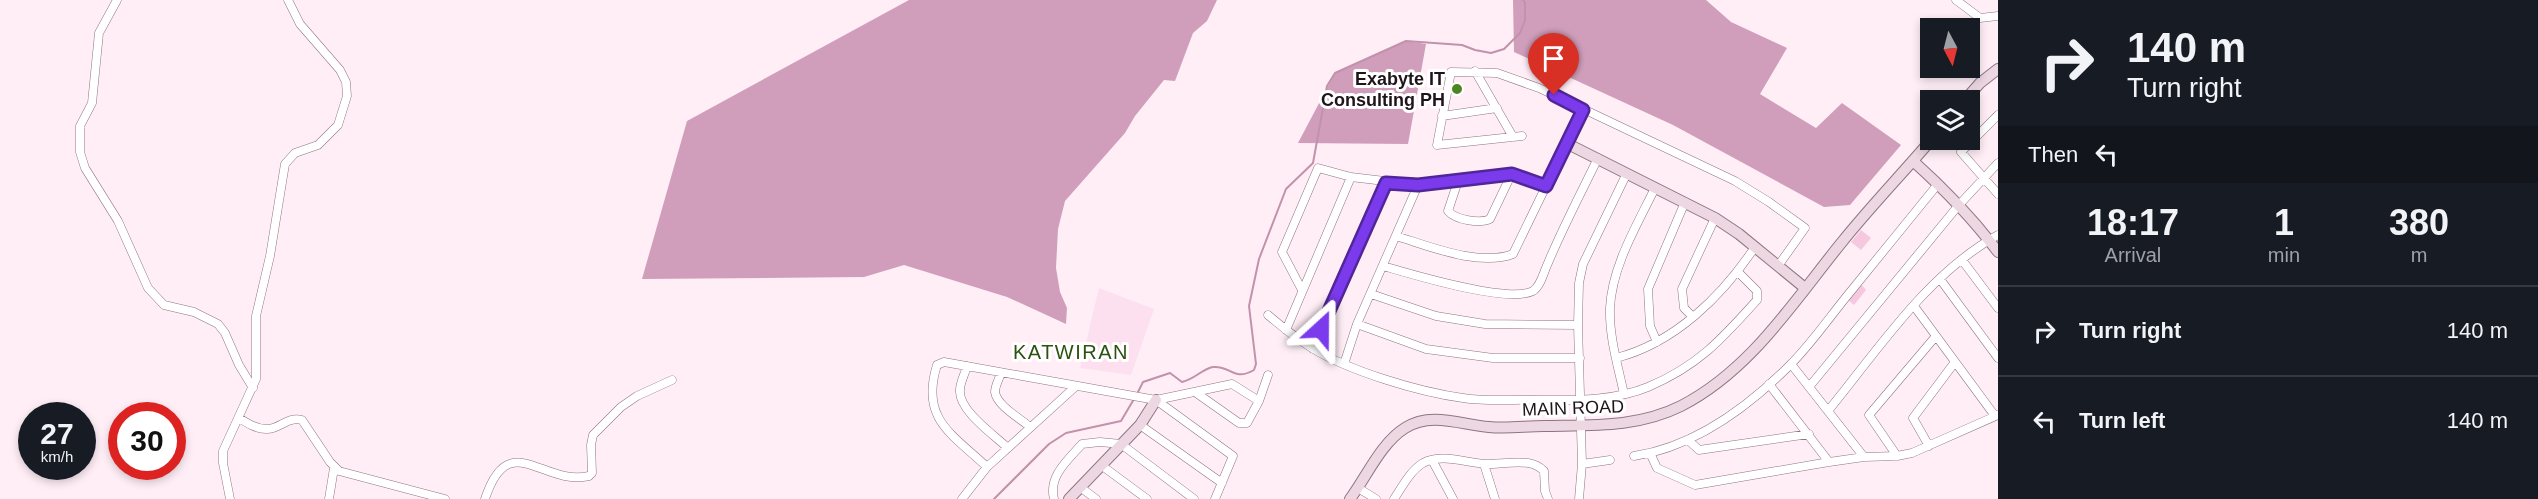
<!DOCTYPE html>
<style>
:root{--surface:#171b24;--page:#20242c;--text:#f1f3f6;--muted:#9ea1a6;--line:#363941}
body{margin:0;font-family:Arial,sans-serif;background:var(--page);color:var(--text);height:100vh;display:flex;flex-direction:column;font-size:22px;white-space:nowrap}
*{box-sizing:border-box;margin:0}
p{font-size:20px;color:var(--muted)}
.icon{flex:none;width:33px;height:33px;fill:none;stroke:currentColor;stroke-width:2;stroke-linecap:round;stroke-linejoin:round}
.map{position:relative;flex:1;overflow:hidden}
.sheet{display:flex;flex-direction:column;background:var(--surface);width:540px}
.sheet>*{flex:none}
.guide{background:#171b24;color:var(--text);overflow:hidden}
.needle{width:39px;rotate:173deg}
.tools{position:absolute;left:1920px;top:18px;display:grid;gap:12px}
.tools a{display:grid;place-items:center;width:60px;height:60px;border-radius:0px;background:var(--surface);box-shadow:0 3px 9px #0003;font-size:30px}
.speed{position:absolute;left:18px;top:402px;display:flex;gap:12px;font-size:30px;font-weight:700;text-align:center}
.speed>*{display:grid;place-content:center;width:78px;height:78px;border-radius:50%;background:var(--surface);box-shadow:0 3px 9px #0003;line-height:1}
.speed small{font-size:15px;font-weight:400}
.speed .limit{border:9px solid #d22;background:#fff;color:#111}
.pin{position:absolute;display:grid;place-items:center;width:51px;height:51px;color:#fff;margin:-62px -26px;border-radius:50% 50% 50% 0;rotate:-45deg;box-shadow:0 0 6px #0007}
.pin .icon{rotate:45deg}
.me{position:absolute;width:66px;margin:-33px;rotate:24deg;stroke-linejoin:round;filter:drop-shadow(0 0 4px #0008)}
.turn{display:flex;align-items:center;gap:21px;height:126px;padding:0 30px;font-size:27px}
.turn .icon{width:78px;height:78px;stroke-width:2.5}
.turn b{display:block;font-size:42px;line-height:51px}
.then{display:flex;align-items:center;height:57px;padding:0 30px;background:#0003;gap:12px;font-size:22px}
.eta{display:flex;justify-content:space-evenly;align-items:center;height:102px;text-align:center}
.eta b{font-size:36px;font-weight:700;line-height:42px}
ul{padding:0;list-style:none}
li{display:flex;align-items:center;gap:18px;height:90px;padding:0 30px;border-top:2px solid var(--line)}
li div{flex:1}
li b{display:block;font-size:22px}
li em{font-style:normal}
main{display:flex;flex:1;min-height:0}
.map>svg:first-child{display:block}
</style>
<main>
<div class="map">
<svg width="1998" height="499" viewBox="0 0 1998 499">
<rect width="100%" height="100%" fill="#ffeef6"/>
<!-- built -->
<path fill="#fde0ef" d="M1099,288L1154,309L1131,375L1080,368Z"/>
<!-- green -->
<path fill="#f5c8e0" d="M1861,230L1871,238L1861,250L1851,242Z
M1859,282L1866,290L1854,305L1846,298Z"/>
<!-- forest -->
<path fill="#d09eba" d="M909,0H1217L1207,21L1193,33L1175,81L1164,80L1135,116L1125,133L1065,201L1058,229L1056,268L1060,292L1067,308L1066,324L1007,297L904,265L864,277L642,279L687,121Z
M1513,0H1706L1731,22L1787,48L1760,94L1816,128L1842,103L1901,145L1850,205L1824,207L1673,125L1514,52Z
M1406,41L1426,44L1408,144L1298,143L1335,73Z"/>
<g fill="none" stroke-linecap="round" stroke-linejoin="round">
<!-- stream -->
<path stroke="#c291ac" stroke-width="2" d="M1137,394L1143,382L1170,373L1182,382C1195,379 1202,369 1213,367C1231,365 1233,382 1254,370L1256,364L1249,306L1259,259L1286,189L1313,163L1327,86L1335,73L1406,41L1462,45L1475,50L1491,53L1504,49L1520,33L1525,20V3L1523,0
M994,499L1049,444L1066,433L1121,421L1134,399"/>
<defs>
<path id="street" d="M117,0L99,33L92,103L80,126V152L85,168L118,221L148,288L164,305L194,312L218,324L225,333L239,365L253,388
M1956,0L1980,18L1998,16
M1475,71L1513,137
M1998,115L1961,152L1998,194
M1442,116L1497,108
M1522,136L1437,145L1451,72L1497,73L1539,88L1735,181L1769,202L1805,228L1778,266
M1459,178L1448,211C1456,220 1480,224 1490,219L1512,173
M1396,236C1429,246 1479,267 1513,254L1583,110
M1962,260L1998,308
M1383,266C1411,274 1508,304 1533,291C1541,286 1544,271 1548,263C1563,227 1581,193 1598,158
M1940,279L1998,358
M1302,290L1282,252L1318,168L1351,177L1418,185L1512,173L1546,186
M1371,294L1436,316L1485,324L1578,325
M1914,306L1995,416
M1268,315C1282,327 1296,338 1312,348C1349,371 1419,392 1463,398C1487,402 1515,399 1540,400C1576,400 1614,401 1648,387C1698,366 1722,339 1757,300V291L1738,272
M1693,317L1684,308L1682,289L1715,218
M1357,324L1426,349L1493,358H1580
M1286,330L1351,177
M1657,342L1650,326L1648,289L1685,202
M1313,349L1386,182
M1616,358C1675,343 1722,296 1755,247
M1344,364L1357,324L1418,185
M1791,364L1864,457
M967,366C965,374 960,382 960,390C958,410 994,435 1008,448
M1001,373C999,379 995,386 995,392C997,406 1020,418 1030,427
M1769,384L1829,462
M1809,387L1958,206L1998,163
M1195,392L1239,423H1247L1259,401L1268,375
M1624,394C1618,366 1609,337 1610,308C1612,266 1637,225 1655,188
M1156,400L1233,456L1215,499
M1828,411C1878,350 1927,274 1998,235
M239,418C247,423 256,429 266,429C279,430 287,416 302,420L330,462L339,471L445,499
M1140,425L1222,483
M1688,440L1699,450L1809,434
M1929,446L1913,418L1955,362
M1650,453L1657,468L1695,485L1829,462L1864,457L1897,456L1912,453L1998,415
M1634,456C1694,447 1748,407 1790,365C1812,343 1831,315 1851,291C1880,255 1909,220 1938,184
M1897,456L1869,415L1936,336
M1432,460L1453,499
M1484,464L1495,499
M1582,464L1610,460
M1101,465L1147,499
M987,467C952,434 920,419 937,365L944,362L1156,400L1232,384L1259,401
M1080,487L1096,499
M1358,488L1376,499
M230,499L223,463V451L256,379V316L270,256L285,164L295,153L318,145L338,125L347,96L346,82L340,70L300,24L288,0
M329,499L334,468
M485,499C509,426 543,487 589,476L592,473L591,445L593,435L621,407L637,396L672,380
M962,499L987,467L1075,387
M1054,499C1048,476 1068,460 1082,444L1100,442L1121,444L1194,499
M1394,499C1402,487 1410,471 1423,463C1442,453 1466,463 1486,464C1500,464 1514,461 1528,463C1535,464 1539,466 1544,471L1545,491L1548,499
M1579,499L1582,464L1578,325L1579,283L1583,264L1627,173"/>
<path id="secondary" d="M1965,100L1980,83L1998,69
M1568,144L1715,218L1739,234L1805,288
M1913,161C1942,187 1974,220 1998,252
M1069,499L1140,425L1156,400
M1350,499C1367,476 1381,443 1405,428C1431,411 1462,425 1489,427C1507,429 1526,426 1544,426C1591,425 1637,428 1681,406C1751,370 1794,301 1842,242C1870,207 1902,174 1931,140"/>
</defs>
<!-- street casing -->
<use href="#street" stroke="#8e7582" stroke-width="9"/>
<!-- secondary casing -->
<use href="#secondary" stroke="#8e7582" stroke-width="12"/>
<!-- street -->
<use href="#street" stroke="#fff" stroke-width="8"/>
<!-- secondary -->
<use href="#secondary" stroke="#ecd7e3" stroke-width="10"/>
</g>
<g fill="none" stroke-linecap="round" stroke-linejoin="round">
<defs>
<path id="route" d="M1321,329L1386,183L1418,185L1512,174L1546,186L1583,110L1554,95"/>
</defs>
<!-- route casing -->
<use href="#route" stroke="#51269a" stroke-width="15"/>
<!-- route -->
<use href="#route" stroke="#7c3aed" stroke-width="10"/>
</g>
<!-- markers -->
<circle fill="#4c8622" stroke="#fff" stroke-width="2" cx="1457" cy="89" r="6"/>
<g text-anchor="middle" stroke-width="6" stroke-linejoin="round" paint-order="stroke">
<!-- poi labels -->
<g font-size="18" font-weight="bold" fill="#1e1419" stroke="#fff" text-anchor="end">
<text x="1445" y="85">Exabyte IT<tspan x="1445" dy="21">Consulting PH</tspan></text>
</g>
<!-- street labels -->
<g font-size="18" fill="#1e1419" stroke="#fff">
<text transform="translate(1573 408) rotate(-2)" y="6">MAIN ROAD</text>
</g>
<!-- neighbourhood labels -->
<g font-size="20" letter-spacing="1.5" fill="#2d5112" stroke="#fff">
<text x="1071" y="359">KATWIRAN</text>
</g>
</g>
</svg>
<div class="tools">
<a><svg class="needle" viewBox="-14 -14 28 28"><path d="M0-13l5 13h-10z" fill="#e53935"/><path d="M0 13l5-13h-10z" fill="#9ea1a6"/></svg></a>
<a><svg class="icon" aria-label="layers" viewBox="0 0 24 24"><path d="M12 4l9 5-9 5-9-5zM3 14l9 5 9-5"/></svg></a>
</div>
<div class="speed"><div>27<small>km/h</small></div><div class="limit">30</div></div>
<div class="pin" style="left:1554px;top:95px;background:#d93025"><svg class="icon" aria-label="arrive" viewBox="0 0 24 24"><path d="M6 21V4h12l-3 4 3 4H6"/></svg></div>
<svg class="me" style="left:1321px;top:329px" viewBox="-20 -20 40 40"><path d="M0-17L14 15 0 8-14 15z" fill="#7c3aed" stroke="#fff" stroke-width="4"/></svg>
</div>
<section class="sheet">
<div class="guide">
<div class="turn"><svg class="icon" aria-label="right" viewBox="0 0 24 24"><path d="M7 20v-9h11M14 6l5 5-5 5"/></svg><div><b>140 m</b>Turn right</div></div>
<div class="then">Then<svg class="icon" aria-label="left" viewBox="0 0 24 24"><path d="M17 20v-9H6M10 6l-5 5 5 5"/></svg></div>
</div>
<div class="eta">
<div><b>18:17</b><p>Arrival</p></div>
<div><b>1</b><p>min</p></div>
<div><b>380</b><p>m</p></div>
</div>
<ul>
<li><svg class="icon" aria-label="right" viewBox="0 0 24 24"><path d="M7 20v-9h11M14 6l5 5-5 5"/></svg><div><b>Turn right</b></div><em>140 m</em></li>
<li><svg class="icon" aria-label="left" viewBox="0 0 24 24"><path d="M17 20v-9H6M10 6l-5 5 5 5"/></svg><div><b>Turn left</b></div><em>140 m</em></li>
</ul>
</section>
</main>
